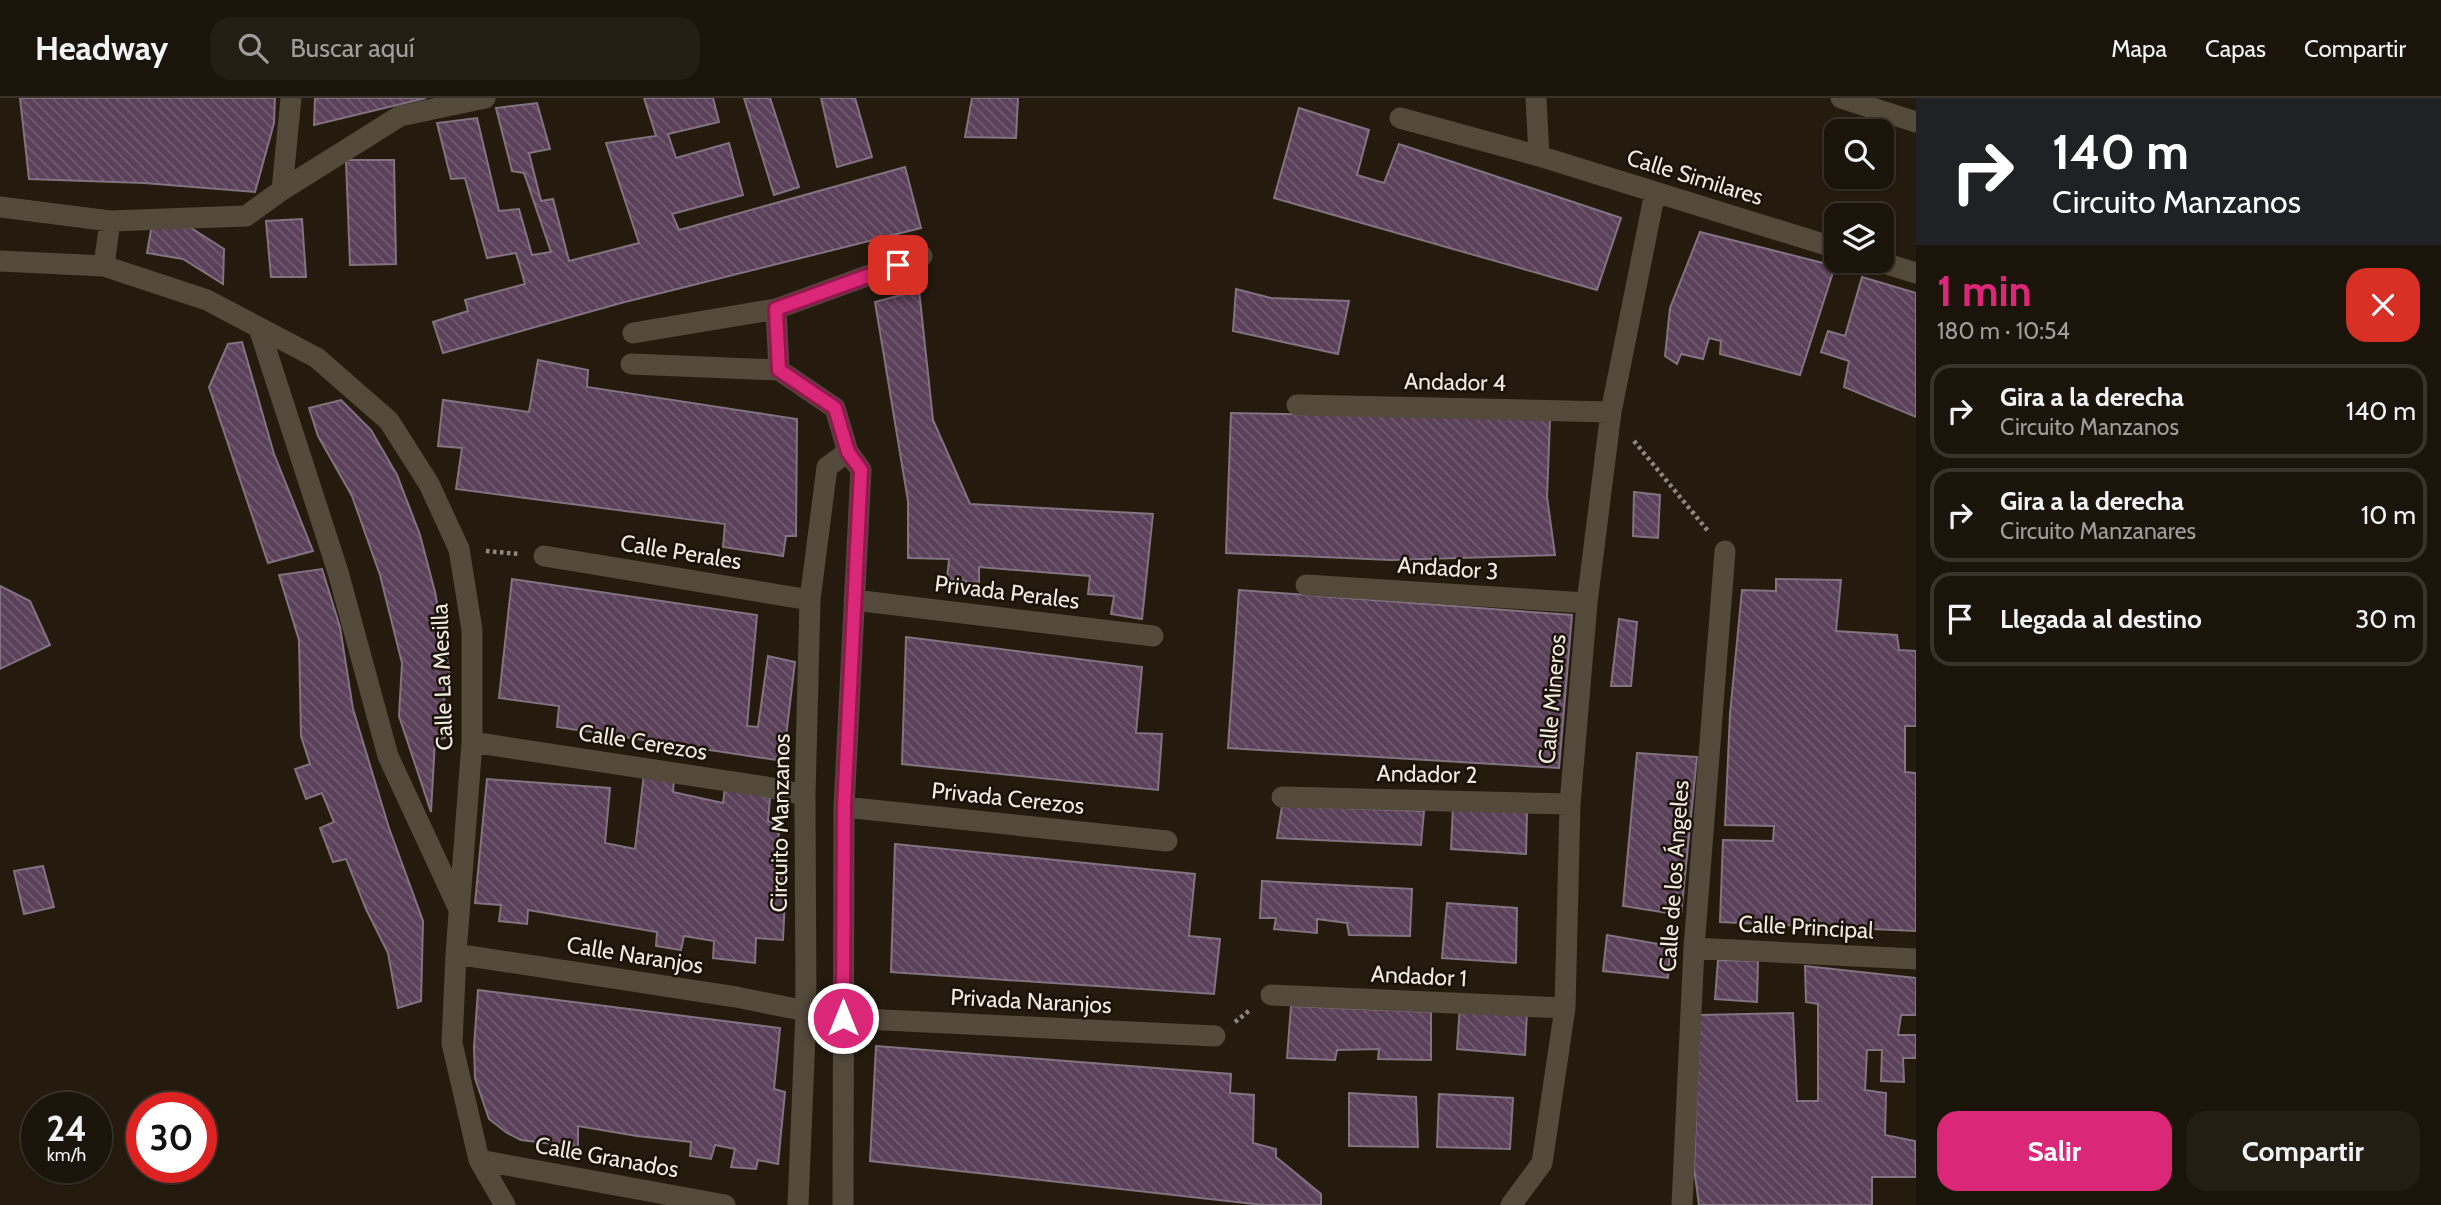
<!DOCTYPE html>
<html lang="es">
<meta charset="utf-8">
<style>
:root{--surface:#1b140a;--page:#241d13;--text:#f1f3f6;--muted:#a09e9c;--line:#39332b;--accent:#db2777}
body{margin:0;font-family:Cabin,sans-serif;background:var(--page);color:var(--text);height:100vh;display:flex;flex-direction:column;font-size:26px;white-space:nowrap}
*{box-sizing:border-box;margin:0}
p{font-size:23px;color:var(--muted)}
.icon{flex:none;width:38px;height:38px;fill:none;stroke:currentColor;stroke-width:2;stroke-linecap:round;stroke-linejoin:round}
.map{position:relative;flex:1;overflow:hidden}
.side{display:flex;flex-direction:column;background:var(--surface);width:525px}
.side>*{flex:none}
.top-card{background:#202124;color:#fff;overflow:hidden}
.tools{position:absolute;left:1824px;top:21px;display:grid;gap:14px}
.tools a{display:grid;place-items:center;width:70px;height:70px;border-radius:14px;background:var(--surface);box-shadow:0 2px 5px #0004,0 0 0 2px var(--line);font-size:35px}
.speed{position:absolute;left:21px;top:994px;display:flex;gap:14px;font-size:35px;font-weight:700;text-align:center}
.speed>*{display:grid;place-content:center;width:91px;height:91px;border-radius:50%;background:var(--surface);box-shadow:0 2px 5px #0004,0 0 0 2px var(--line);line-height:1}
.speed small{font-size:18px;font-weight:400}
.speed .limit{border:10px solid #d22;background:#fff;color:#111}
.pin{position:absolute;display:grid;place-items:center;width:60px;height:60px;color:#fff;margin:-30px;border-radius:14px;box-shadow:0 4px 10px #0006}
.me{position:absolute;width:77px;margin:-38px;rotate:0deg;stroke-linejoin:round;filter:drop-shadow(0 0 5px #0008)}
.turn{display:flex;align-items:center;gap:24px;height:147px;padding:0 21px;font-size:32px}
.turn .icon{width:91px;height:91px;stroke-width:2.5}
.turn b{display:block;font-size:49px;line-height:60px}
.round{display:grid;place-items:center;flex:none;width:74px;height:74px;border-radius:21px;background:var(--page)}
.overview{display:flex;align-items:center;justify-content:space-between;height:119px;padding:0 21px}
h1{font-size:42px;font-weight:700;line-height:52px;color:var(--accent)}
.cta{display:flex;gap:14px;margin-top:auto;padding:14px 21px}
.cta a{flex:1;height:80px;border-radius:21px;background:var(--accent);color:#fff;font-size:28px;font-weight:700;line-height:80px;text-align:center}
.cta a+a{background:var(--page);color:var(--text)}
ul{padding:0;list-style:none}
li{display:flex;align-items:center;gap:21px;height:94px;margin:0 14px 10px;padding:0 7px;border:4px solid var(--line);border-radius:21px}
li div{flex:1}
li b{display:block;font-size:26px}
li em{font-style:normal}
header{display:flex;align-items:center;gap:42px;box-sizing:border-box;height:98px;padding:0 35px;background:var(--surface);border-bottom:2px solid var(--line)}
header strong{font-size:33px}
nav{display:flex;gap:38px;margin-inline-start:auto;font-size:24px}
.search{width:490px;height:63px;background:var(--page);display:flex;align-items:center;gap:18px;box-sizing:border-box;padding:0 24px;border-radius:21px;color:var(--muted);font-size:26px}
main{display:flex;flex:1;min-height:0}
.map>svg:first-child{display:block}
</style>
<header>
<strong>Headway</strong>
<div class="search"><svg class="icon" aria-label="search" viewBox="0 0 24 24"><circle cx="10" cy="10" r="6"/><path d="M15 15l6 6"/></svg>Buscar aquí</div>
<nav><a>Mapa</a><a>Capas</a><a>Compartir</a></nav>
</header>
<main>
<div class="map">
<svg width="1916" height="1107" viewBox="0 0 1916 1107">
<defs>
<pattern id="building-back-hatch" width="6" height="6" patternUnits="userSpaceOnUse" patternTransform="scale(1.75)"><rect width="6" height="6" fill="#5b405a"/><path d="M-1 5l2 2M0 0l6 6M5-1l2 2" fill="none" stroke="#735c71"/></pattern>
</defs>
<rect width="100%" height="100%" fill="#241b0e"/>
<!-- building -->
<path fill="url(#building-back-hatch)" stroke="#817380" stroke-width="2" d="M20,0H275L274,25L255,94L144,85L29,81Z
M315,0H426L314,27Z
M644,0H713L719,24L668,36L676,60L729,45L743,97L672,116L679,132L905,69L921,130L621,205L443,255L433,224L468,213L465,202L525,186L516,155L487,160L465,80L451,81L437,25L477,20L499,113L519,111L532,157L551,154L524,75L512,73L496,10L537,5L550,51L529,55L541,103L553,101L569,163L639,145L606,45L656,38Z
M744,0H770L799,89L774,97Z
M821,0H855L872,59L837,69Z
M972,0H1018L1016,40L965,39Z
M1299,10L1369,32L1357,77L1384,85L1399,46L1621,120L1597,192L1274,100Z
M346,62H394L396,166L350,167Z
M302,121L306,179H271L266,123Z
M152,126L191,130L224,151L223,186L183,161L147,155Z
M1700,134L1835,168L1800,277L1720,256L1721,243L1709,240L1703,261L1681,256L1677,266L1665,258L1670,210Z
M1862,179L1916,195V319L1844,289L1849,263L1821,254L1828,233L1845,238Z
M1236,191L1271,200L1349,203L1338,256L1233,233Z
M919,192L933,322L970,406L1153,416L1142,521L1111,516L1114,498L1088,496L1090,478L979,469V485L947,481L949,461L908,460V403L875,204Z
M242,244L274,356L313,453L268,465L209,289L228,246Z
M538,262L588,272L587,289L797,321L796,438H786L783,458L723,449L725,426L456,391L462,350L438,348L443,302L529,314Z
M341,302L371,332L397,377L420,437L435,494L451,583L444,586L445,640L435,642L431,714L399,618L402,565L380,477L352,398L318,338L309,310Z
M1231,315L1550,321L1547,399L1555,457L1391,462L1226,455Z
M1634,394L1660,397L1658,440L1633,438Z
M322,471L340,529L353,611L389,730L423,823L421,903L398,910L388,855L366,811L346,761L333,764L320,730L334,724L322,695L306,701L295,671L310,666L301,638L299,542L279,477Z
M512,481L757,517L747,628L758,629L768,558L795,564L783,663L557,629L559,608L499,600Z
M1776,481L1841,482L1836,533L1897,537L1899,552L1916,553V628H1905V674L1916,675V833L1720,824L1723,742L1773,743L1774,728L1725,727L1730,616L1742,492L1776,493Z
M0,488L30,503L50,547L0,571Z
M1239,492L1572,517L1559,670L1228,650Z
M1619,521L1637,524L1631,588H1611Z
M906,539L1142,569L1136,635L1162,636L1158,692L902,666Z
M1637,655L1697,659L1681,817L1623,808Z
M644,676L674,682L673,694L723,705L725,689L770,700L768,723L780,727L774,776L786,779L783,842L756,840L755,865L713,860L714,843L684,838L681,852L656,848L657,834L528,812L527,826L499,823L501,807L475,805L487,681L610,690L605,745L635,751Z
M1282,708L1424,713L1421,747L1277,740Z
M1453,708L1527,714L1526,756L1451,751Z
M895,746L1195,776L1189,838L1220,841L1214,896L891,874Z
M43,768L54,809L24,816L14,773Z
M1262,783L1412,791L1410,838L1349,837L1347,825L1317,821V835L1274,831L1276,820H1260Z
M1447,805L1517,810L1516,865L1442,860Z
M1607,837L1670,848L1668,880L1603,873Z
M1718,862L1758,863L1757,904L1715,901Z
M1805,868L1916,880V917H1901L1898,937H1916V960H1903L1904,984L1881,983L1882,952H1867L1865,992L1886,995L1885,1037L1915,1043L1916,1079H1872V1107H1699L1694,1070L1700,917L1793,915L1797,1003H1818V906L1806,904Z
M478,892L780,930L774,991L785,994L778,1066L758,1062L756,1071L731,1069L735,1051L715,1047L711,1061L690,1058L691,1044L637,1038L578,1028V1049L521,1042L507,1035L489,1021L475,980L474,949Z
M1291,908L1431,914V962L1378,961L1379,951L1337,952L1335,962L1287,960Z
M1460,908L1527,913L1525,957L1457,951Z
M876,948L1231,976L1230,995L1254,997L1253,1045L1276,1051V1059L1321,1096V1107H1263L870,1063Z
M1349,995L1416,999L1418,1049L1349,1048Z
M1439,996L1513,1000L1510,1051L1437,1049Z"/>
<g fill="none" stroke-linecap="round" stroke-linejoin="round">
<!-- path -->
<path stroke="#8f887d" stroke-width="4.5" stroke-dasharray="3.5 3.5" stroke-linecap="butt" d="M1634,343L1708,433
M486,453L519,456
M1235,924L1250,912"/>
<!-- minor -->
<path stroke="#534a3b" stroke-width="21" d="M1536,0L1539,58
M1841,0L1916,24
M1400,20L1539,58L1836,150
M282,92L291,0
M0,109L110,123L246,118L282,92L400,18L485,0
M0,163L104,168L207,202L317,260L389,323L429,386L459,451L472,532V644L456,856L452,945L479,1062L505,1107
M1877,163L1916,175
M104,168L110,123
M776,211L779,272
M259,230L338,474L388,658L458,809
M633,235L776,211L922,158
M631,266L779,272L835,310L848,354L861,372L844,709L843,1107
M1297,307L1611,314
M544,458L810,502
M1306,487L1587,505
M854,502L1153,538
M472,644L766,689L805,697
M1282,699L1570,706
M844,709L1167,743
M1694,850L1916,861
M456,856L736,899L806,913
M1271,897L1565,910
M843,920L1215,938
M479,1062L725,1107
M798,1107L806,913L805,697L810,502L827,369L848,354
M1511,1107L1542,1065L1565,910L1570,706L1587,505L1611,314L1655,94
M1682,1107L1694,850L1725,453"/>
</g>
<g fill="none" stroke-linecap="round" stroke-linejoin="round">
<defs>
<path id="route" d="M843,920L844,709L861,372L848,354L835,310L779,272L776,211L898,167"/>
</defs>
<!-- route casing -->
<use href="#route" stroke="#8e194d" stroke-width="18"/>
<!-- route -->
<use href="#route" stroke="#db2777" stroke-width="12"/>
</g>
<g text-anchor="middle" stroke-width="5" stroke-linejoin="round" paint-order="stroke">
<!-- street labels -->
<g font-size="23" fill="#f0eae1" stroke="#1a1206">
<text transform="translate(1695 79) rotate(17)" y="8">Calle Similares</text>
<text transform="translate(1455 284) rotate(1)" y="8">Andador 4</text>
<text transform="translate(681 454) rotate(9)" y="8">Calle Perales</text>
<text transform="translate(1448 470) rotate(4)" y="8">Andador 3</text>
<text transform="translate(1007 494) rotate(7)" y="8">Privada Perales</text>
<text transform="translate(442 579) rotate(-92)" y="8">Calle La Mesilla</text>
<text transform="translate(1552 601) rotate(-85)" y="8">Calle Mineros</text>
<text transform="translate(643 644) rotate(9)" y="8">Calle Cerezos</text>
<text transform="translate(1427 676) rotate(1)" y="8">Andador 2</text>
<text transform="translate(1008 700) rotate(6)" y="8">Privada Cerezos</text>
<text transform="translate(780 725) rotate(-89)" y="8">Circuito Manzanos</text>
<text transform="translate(1674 778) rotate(-86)" y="8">Calle de los Ángeles</text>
<text transform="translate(1806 829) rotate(3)" y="8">Calle Principal</text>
<text transform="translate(635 857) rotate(9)" y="8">Calle Naranjos</text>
<text transform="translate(1419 878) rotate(3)" y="8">Andador 1</text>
<text transform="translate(1031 903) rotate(3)" y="8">Privada Naranjos</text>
<text transform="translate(607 1059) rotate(10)" y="8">Calle Granados</text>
</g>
</g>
</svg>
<div class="tools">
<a><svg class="icon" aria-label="search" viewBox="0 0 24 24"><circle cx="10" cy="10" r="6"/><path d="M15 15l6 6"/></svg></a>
<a><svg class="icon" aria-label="layers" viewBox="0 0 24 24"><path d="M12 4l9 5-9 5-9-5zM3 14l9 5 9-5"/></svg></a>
</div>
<div class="speed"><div>24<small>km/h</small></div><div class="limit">30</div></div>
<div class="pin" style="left:898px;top:167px;background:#d93025"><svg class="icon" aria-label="arrive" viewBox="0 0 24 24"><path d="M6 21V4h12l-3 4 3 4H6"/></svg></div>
<svg class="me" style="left:843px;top:920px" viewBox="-20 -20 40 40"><circle r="17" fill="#db2777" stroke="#fff" stroke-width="3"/><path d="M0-11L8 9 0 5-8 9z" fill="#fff"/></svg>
</div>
<section class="side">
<div class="top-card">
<div class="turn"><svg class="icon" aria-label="right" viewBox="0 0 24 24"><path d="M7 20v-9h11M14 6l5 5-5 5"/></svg><div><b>140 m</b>Circuito Manzanos</div></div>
</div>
<div class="overview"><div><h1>1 min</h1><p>180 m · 10:54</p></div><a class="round" style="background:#d93025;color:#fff"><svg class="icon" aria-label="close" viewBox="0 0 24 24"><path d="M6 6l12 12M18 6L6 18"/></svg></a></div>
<ul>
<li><svg class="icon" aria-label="right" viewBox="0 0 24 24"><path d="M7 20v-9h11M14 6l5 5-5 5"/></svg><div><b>Gira a la derecha</b><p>Circuito Manzanos</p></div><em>140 m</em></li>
<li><svg class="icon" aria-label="right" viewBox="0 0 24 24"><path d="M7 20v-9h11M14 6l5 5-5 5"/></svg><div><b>Gira a la derecha</b><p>Circuito Manzanares</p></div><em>10 m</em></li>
<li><svg class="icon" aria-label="arrive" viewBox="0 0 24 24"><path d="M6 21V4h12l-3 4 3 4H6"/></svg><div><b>Llegada al destino</b></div><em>30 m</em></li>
</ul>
<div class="cta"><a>Salir</a><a>Compartir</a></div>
</section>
</main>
